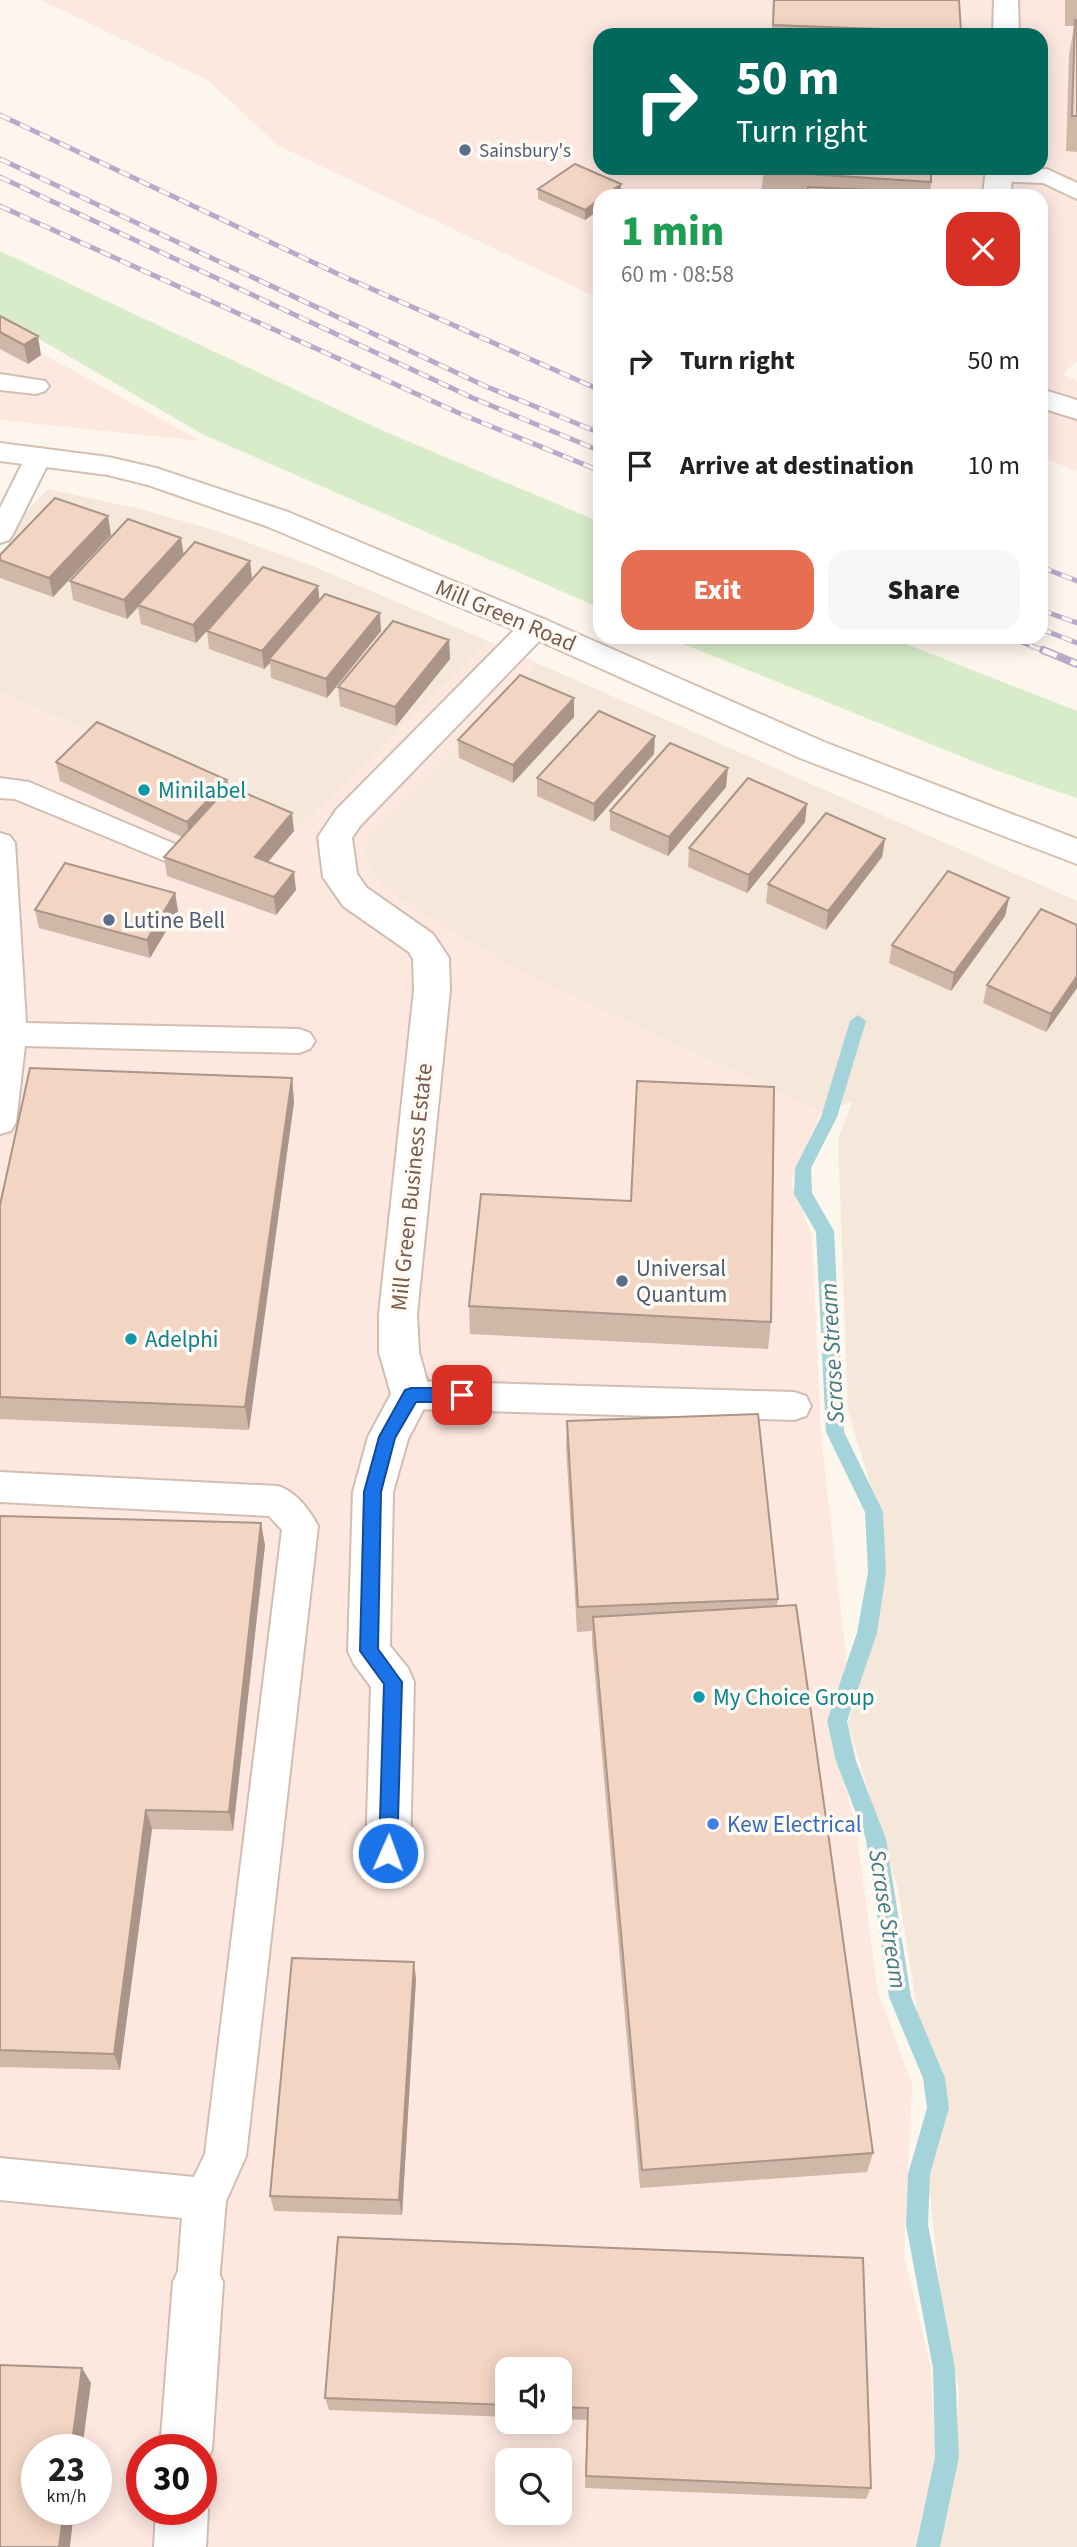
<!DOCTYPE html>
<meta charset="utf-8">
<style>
:root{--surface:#fff;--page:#f6f6f6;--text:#202124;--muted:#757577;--accent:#e76f51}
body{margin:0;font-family:"Source Sans 3",sans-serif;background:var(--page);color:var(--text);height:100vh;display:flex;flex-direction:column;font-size:26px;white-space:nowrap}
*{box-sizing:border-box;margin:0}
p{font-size:23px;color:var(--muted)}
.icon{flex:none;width:38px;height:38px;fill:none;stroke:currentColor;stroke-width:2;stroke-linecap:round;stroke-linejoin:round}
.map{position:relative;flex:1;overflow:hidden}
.drawer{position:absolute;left:593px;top:189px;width:455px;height:455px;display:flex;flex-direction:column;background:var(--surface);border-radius:21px;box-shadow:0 4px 18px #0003}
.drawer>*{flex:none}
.hud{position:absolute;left:593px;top:28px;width:455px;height:147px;border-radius:21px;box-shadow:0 4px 18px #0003;background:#00695c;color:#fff;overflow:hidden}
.buttons{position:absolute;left:495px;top:2357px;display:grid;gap:14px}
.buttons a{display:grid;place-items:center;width:77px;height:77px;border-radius:14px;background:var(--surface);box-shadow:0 4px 18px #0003;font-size:35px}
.speed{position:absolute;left:21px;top:2434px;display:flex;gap:14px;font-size:35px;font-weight:700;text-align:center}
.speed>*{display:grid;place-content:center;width:91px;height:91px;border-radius:50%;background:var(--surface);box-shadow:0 4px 18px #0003;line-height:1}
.speed small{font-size:18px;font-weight:400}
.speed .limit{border:10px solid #d22;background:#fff;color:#111}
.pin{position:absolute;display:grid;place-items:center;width:60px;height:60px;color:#fff;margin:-30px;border-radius:14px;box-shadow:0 4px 10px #0006}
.me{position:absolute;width:77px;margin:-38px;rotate:2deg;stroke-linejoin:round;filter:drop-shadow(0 0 5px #0008)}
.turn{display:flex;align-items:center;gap:24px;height:147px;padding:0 28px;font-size:32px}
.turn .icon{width:91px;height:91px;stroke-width:2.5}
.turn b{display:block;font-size:49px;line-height:60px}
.round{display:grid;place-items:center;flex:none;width:74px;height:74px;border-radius:21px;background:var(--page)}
.head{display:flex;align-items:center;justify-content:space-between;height:119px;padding:0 28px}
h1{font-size:42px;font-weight:800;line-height:52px;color:#1e9e55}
.cta{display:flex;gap:14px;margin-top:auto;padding:14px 28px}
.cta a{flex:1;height:80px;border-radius:21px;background:var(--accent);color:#fff;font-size:28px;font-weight:800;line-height:80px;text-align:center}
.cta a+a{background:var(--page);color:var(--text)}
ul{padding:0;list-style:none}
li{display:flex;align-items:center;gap:21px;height:105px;padding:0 28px}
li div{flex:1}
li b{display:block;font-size:26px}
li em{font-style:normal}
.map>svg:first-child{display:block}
</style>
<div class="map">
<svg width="1077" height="2547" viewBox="0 0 1077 2547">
<rect width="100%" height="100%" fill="#fdf6ec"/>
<!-- residential -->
<path fill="#f5e8da" d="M48,489L140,509L214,530L315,567L488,641L301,827L0,692V566L17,522Z
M537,663L1077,901V2547H937L955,2468L959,2389L940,2292L928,2174L948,2095L919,2022L898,1889L848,1724L880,1609L879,1513L848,1411L838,1140L852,1102L821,1112L527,975L437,923L382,886L369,868L364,852L368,836Z"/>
<!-- commercial -->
<path fill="#fde8e0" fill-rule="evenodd" d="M41,0H1077V361L1063,374L1077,381V471L1041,457V196H600V299L277,145L209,81ZM600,35H1041V168H600Z
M0,330L200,441L0,420Z
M488,641L537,663L368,836L364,852L369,869L382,886L437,923L527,975L821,1112L791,1181L812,1236L821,1434L848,1675L826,1721L855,1821L878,1992L912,2084L904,2255L931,2368L936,2471L918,2547H0V680L1,693L301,827ZM508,2370H560V2422H508ZM37,2450H96V2510H37ZM142,2450H201V2510H142ZM508,2460H560V2513H508Z"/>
<!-- green -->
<path fill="#d8ecc9" d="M0,251L381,430L600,522V608L202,434L0,316Z
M666,637H888L1077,711V798L995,770Z"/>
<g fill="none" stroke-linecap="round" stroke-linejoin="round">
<!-- stream -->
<path fill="#a5d3da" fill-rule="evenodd" d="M858,1015L866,1021L837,1117L811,1168L812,1193L834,1231L844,1432L883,1512L886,1572L877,1633L847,1721L856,1761L886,1839L911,1997L945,2078L949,2108L930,2174L928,2225L955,2368L959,2457L940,2547H916L935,2457L933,2368L906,2225L908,2174L927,2108L923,2078L889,1997L866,1839L836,1761L827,1721L857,1633L868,1572L865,1512L826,1432L816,1232L794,1194L795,1168L821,1117L850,1021Z"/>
<defs>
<path id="lane" d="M998,169H1047L1077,183V199L1043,183L990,181L986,176L990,171Z
M0,374L45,381L49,386L45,391L36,394L0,390Z
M39,448L48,450L52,456L13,534L9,540L0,543V508L26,456L30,450Z
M0,778L29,782L175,844L180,851L175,858L165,861L15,799L0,798Z
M0,833L10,836L15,843L26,1023L299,1029L310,1033L315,1041L310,1049L299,1053L25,1046L16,1122L11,1131L0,1134Z
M411,1381L794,1392L806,1396L811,1406L806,1416L794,1420L411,1409L399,1405L394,1395L399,1385Z
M0,1472L278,1486C296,1492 309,1509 318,1526L246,2156L226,2201L219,2282L213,2297L198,2303L183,2297L177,2282L182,2218L0,2200V2158L194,2177L205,2154L282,1530L269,1516L0,1502Z"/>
<path id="street" d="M994,0H1018L1019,35H993Z
M986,168H1012L1011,196H983Z
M1041,389L1077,400V419L1041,408Z
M535,616L546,620L551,627L546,634L360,826L352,838L357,874L367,888L433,934L449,958L450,990L417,1314L419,1352L431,1395L408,1439L393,1492L390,1646L408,1668L414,1682L410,1853L404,1868L388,1874L372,1868L366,1853L371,1687L354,1664L348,1651L353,1492L368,1437L391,1394L379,1352V1314L414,990L413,959L409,952L343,906L323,877L318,837L336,810L524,620Z
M198,2257L215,2265L223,2282L212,2450L201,2469V2450H160L173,2282L181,2265Z
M201,2494L208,2510L206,2547H154L156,2510H201Z"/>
<path id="secondary" d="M0,443L108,457L156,468L288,512L546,620L824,742L1077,839V864L800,758L524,634L266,526L148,485L108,475L0,461Z"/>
</defs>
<!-- lane casing -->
<use href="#lane" stroke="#d1beb0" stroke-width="4"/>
<!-- street casing -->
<use href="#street" stroke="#d1beb0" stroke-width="4"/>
<!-- secondary casing -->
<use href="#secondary" stroke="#d6c0b0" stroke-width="4"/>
<!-- lane -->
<use href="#lane" fill="#fff" fill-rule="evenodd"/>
<!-- street -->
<use href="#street" fill="#fff" fill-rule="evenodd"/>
<!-- secondary -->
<use href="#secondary" fill="#fff" fill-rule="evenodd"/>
<defs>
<path id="rail-far1" d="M0,115L338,274L600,390
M0,159L485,386L600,433
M0,177L473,398L600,451
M0,206L461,414L600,471
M1041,567L1077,581
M1041,610L1077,623
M1041,629L1077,643
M1009,637L1047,652"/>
<path id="rail" d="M1043,650L1077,664"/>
</defs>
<!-- rail-far1 casing -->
<use href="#rail-far1" stroke="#b9a8c9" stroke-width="5"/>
<!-- rail casing -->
<use href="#rail" stroke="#b9a8c9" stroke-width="8"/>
<!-- rail-far1 -->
<use href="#rail-far1" stroke="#fffaf3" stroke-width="3.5" stroke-dasharray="11" stroke-linecap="butt"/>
<!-- rail -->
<use href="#rail" stroke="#fffaf3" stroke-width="5" stroke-dasharray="15" stroke-linecap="butt"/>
</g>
<!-- wall -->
<path fill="#d1b7a8" d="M773,0H959L960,35H772Z
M1065,0H1077V152L1066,151L1069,55L1074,26H1065Z
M764,168L931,182L930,196H761Z
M621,184V194L600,196V209L585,220L538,199V189Z
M0,316L41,355L28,364L0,349Z
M111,535L53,597L0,578V555Z
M183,554L250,561L252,579L318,586L319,600L381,631L327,698L271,678L270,663L264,669L209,649L207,631L196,643L141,624L138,607L127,619L73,600L70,581Z
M449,640L450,659L396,726L340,706L338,687Z
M574,717L513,783L459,758L458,740Z
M654,754L594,822L537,796V778Z
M56,762L228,787L294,831L268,862L296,890L276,915L167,876L164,857L182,837L60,781Z
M726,787L668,856L610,830V811Z
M805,822L747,893L688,867L689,848Z
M885,839L882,857L826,930L766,903L768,884Z
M175,893L178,911L150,958L39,928L35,910Z
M1009,898L1005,916L951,991L889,963L892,945Z
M1077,925V988L1046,1032L983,1003L987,985Z
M292,1078L294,1102L249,1430L0,1419V1205Z
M631,1201L771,1322L768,1349L470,1334L469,1306Z
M567,1421L778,1599L777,1606L873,2153L867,2172L640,2188L592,1642V1631L577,1632L566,1447Z
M0,1516L265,1545L233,1831L152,1829L120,2070L0,2067Z
M416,1979L402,2215L274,2211L270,2196Z
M338,2237L871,2488L866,2499L585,2488L587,2420L560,2419V2370H508V2417L329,2410L325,2398Z"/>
<!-- shaded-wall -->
<path fill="#aa9588" d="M621,184V194L618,196H605Z
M600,199V209L585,220V210Z
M38,336L41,355L28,364L24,345Z
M108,516L111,535L53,597L49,578Z
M181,538L184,556L138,605V607L127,619L124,600Z
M250,561L252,580L196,643L193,625Z
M318,586L320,605L269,659L270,663L264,669L262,651Z
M380,613L381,631L327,698L326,679Z
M449,640L450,659L396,726L395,707Z
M574,698V717L513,783V765Z
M655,736L654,754L594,822V804Z
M728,768L726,787L668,856L669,837Z
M227,780L230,799L190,841L187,822Z
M807,804L805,822L747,893L749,875Z
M292,813L294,831L257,875L255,857Z
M885,839L882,857L826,930L828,911Z
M294,872L296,890L276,915L274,897Z
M175,893L178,911L150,958L147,940Z
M1009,898L1005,916L951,991L954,973Z
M1077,976V988L1046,1032L1051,1014Z
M292,1078L294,1102L249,1430L245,1407Z
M261,1523L265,1545L233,1831L229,1812Z
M146,1810L152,1829L120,2070L114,2054Z
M414,1962L416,1979L402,2215L399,2200Z
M82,2368L91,2383L82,2450H71Z
M64,2510H74L70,2547H59Z"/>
<!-- building -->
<path fill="#f3d5c3" stroke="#aa9588" stroke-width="2" d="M774,0H959L961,32L773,25Z
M1075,20L1077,21V116H1072Z
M575,164L621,184L605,196H600V199L585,210L538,189Z
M764,168H931V182L763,171Z
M808,187L930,193V196H807Z
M0,316L38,336L24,345L0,332Z
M55,498L108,516L49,578L0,560V555Z
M128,519L181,538L124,600L70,581Z
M195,542L250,561L193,625L138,605Z
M263,567L318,586L262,651L207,631Z
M325,594L380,613L326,679L269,659Z
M393,621L449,640L395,707L338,687Z
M520,675L574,698L513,765L458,740Z
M599,711L655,736L594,804L537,778Z
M97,722L227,780L187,822L56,762Z
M670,743L728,768L669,837L610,811Z
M748,778L807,804L749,875L689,848Z
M229,786L292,813L255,857L294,872L274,897L164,857Z
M826,813L885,839L828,911L768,884Z
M65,863L175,893L147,940L35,910Z
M948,871L1009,898L954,973L892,945Z
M1041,909L1077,925V976L1051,1014L987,985Z
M30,1068L292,1078L245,1407L0,1397V1205Z
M637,1081L774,1087L771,1322L469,1306L481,1194L631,1201Z
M758,1414L778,1599L578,1607L567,1421Z
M0,1516L261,1523L229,1812L146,1810L114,2054L0,2050Z
M796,1605L873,2153L642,2170L593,1617Z
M292,1958L414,1962L399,2200L270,2196Z
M338,2237L863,2258L871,2488L586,2476L588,2408L560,2407V2370H508V2405L325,2398Z
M0,2365L82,2368L71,2450H37V2510H64L59,2547H0Z"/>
<!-- route -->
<path fill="#1a73e8" stroke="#114b97" stroke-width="2" d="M411,1388H462L468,1390L470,1395L468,1400L462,1402H416L395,1438L381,1492L378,1649L402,1682L397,1853L394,1859L388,1862L381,1859L379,1853L384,1684L360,1651L364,1492L379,1437L405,1390Z"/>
<!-- markers -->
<g fill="#5c6f8a" stroke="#fffaf3" stroke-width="2.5">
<circle cx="465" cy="150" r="7"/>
<circle cx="109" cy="920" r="7"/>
<circle cx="622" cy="1281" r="7"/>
</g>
<g fill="#0f9aa8" stroke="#fffaf3" stroke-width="2.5">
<circle cx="144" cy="790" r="7"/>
<circle cx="131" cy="1339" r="7"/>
<circle cx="699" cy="1697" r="7"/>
</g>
<circle fill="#3f7fe0" stroke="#fffaf3" stroke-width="2.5" cx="713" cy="1824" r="7"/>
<g text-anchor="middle" stroke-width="7" stroke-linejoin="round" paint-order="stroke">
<!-- far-service labels -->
<g font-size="19" fill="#4e5e75" stroke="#fffaf3" text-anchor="start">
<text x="479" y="157">Sainsbury's</text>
</g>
<!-- street labels -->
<g font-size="23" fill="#7a5c4d" stroke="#fffaf3">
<text transform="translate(506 615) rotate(23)" y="8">Mill Green Road</text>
<text transform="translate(411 1187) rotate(-84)" y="8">Mill Green Business Estate</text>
</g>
<!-- culture labels -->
<g font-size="23" fill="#0d838f" stroke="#fffaf3" text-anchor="start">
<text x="158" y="798">Minilabel</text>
<text x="145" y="1347">Adelphi</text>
<text x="713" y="1705">My Choice Group</text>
</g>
<!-- service labels -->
<g font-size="23" fill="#4e5e75" stroke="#fffaf3" text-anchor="start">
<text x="123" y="928">Lutine Bell</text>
<text x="636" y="1276">Universal<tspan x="636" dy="26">Quantum</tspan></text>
</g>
<!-- shop labels -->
<g font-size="23" fill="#366cbe" stroke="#fffaf3" text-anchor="start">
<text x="727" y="1832">Kew Electrical</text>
</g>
<!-- water labels -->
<g font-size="24" font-style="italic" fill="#437c86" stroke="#fffaf3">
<text transform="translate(832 1353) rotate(-93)" y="8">Scrase Stream</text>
<text transform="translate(888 1919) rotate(81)" y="8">Scrase Stream</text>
</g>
</g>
</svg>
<div class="buttons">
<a><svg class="icon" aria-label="sound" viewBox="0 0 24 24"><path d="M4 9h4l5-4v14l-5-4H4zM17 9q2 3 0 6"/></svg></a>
<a><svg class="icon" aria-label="search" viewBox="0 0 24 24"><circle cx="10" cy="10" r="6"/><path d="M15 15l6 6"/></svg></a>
</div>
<div class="speed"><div>23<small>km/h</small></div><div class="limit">30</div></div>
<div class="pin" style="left:462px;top:1395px;background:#d93025"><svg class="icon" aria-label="arrive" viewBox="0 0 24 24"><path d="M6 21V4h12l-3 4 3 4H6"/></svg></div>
<svg class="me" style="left:388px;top:1853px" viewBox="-20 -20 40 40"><circle r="17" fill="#1a73e8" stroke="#fff" stroke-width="3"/><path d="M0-11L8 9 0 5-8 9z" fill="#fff"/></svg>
<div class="hud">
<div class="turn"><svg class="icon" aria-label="right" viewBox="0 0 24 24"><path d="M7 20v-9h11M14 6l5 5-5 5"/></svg><div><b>50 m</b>Turn right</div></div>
</div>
<section class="drawer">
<div class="head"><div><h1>1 min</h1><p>60 m · 08:58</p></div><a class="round" style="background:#d93025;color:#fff"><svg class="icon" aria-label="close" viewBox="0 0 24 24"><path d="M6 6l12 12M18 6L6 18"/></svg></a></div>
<ul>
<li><svg class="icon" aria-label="right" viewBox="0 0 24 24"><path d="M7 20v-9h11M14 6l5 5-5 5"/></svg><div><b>Turn right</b></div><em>50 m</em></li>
<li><svg class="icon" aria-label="arrive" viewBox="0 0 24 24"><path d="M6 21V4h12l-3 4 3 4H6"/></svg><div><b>Arrive at destination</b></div><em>10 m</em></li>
</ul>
<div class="cta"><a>Exit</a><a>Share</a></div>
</section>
</div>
